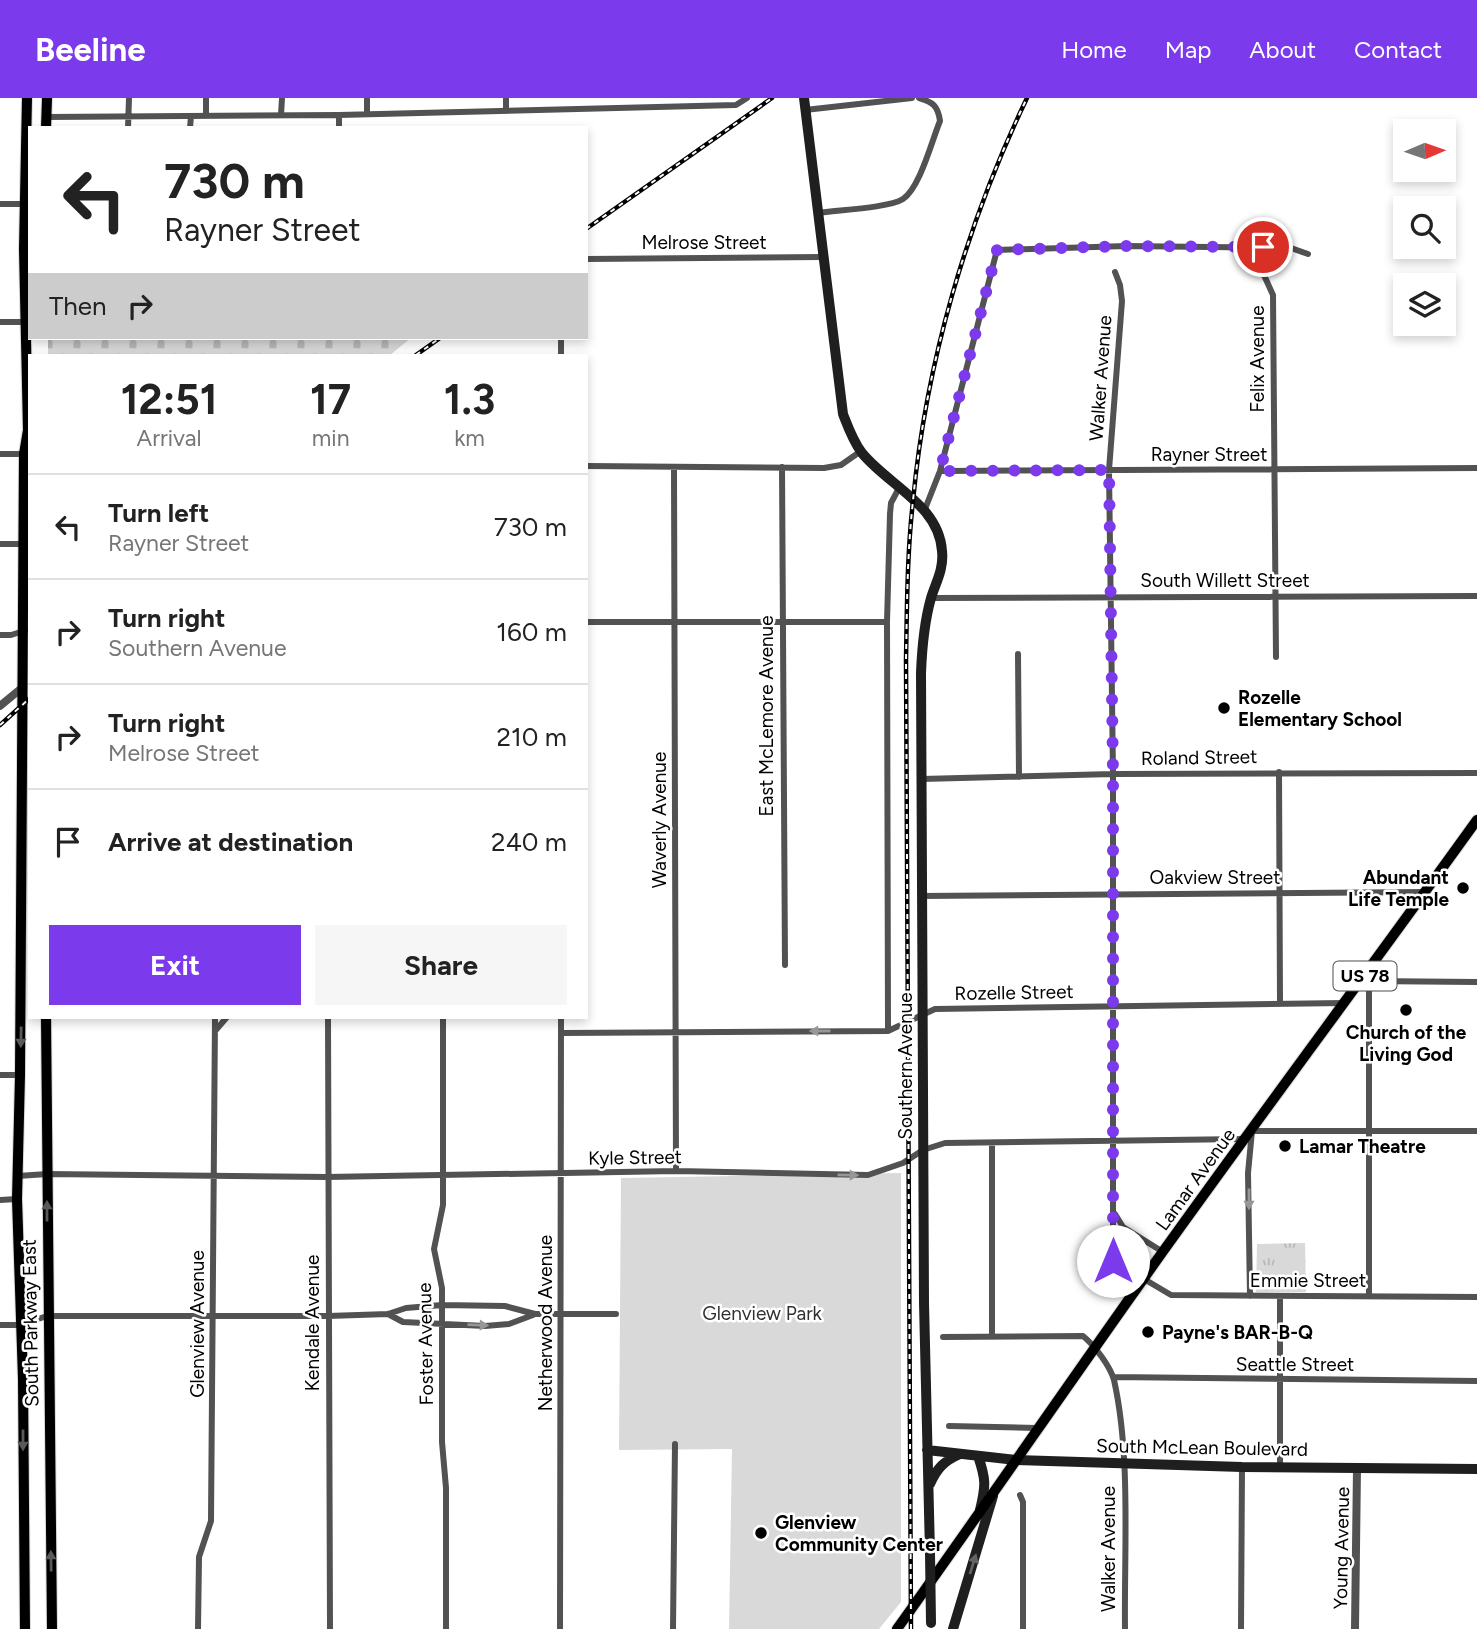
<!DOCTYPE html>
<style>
:root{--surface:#fff;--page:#f6f6f6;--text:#222;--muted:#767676;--line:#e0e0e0;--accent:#7c3aed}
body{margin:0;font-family:Figtree,sans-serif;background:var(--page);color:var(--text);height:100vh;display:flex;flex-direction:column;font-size:26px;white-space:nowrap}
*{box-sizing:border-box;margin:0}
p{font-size:23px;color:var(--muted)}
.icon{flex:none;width:38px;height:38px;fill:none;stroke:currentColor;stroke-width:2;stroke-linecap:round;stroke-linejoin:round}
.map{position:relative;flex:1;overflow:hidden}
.panel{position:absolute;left:28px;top:256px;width:560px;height:665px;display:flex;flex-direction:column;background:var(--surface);border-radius:0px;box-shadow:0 4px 10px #0003}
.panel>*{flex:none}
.top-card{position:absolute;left:28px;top:28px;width:560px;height:214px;border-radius:0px;box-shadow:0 4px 10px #0003;background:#fff;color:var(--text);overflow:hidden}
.needle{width:46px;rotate:88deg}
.fabs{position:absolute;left:1393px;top:21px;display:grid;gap:14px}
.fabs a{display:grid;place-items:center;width:63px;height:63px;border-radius:0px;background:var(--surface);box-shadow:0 4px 10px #0003;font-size:35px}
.pin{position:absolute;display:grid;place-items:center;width:60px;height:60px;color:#fff;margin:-30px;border:4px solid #fff;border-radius:50%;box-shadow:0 2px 7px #0007}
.me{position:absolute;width:77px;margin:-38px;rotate:0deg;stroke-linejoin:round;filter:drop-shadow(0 0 5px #0008)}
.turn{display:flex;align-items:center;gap:24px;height:147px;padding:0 21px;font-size:32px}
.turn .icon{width:91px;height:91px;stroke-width:2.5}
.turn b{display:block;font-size:49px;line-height:60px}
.then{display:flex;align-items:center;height:66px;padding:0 21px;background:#0003;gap:14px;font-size:26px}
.eta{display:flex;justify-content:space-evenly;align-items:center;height:119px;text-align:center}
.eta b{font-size:42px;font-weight:700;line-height:49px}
.cta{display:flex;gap:14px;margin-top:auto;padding:14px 21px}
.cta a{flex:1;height:80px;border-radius:0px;background:var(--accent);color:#fff;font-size:28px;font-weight:700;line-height:80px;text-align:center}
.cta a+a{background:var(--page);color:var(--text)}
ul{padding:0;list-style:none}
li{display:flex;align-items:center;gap:21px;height:105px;padding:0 21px;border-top:2px solid var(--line)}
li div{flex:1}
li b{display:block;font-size:26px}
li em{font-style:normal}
header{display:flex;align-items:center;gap:42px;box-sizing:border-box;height:98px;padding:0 35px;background:var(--accent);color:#fff}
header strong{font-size:33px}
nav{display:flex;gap:38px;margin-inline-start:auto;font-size:24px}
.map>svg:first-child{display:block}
</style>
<header>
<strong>Beeline</strong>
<nav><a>Home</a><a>Map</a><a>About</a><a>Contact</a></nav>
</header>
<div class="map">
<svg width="1477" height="1531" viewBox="0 0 1477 1531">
<defs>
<pattern id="grass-tufts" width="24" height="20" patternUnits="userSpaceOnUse" patternTransform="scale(1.75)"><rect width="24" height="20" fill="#d9d9d9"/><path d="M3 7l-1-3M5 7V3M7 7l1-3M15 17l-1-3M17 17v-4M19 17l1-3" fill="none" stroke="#b8b8b8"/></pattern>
<pattern id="cemetery-stones" width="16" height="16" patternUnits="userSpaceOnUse" patternTransform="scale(1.75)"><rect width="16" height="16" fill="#d9d9d9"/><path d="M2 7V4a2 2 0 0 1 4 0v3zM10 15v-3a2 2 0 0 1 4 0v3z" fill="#b8b8b8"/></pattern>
</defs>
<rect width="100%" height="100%" fill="#fff"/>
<!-- grass -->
<path fill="url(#grass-tufts)" d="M1305,1145L1306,1194H1256L1257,1146Z"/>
<!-- cemetery -->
<path fill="url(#cemetery-stones)" d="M48,240H411L390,257H48Z"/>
<!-- green -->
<path fill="#d9d9d9" d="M901,1075V1504L879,1531H729L732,1351L619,1352L621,1080Z"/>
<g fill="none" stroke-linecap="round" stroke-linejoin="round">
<defs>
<path id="primary" d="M46,30L47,0
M46,919L52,1531
M25,1531L23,1281L17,1101L20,977L24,356L28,332L24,151L27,0
M897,1531C980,1415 1061,1297 1144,1180C1253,1027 1367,875 1477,722"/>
</defs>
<!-- primary casing -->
<use href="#primary" stroke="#dbdbdb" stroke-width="12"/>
<!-- minor -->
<path stroke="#525252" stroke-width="6" d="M506,0V12
M805,12L912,0
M367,16V0
M206,17V0
M281,17L282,0
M339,17V30
M47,19L339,17L736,7L747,0
M128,30L129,0
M190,30L191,18
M0,106H28
M818,115C837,112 889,110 903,101C920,90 932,42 940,23C938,8 933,4 919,0
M586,161L822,159
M1263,175L1273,197L1276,559
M0,224H26
M561,240V257
M0,356H30
M586,368L824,370L841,367L861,353
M782,369L785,867
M674,370L676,1073
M940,373L1477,370
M925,411L940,373L997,152L1126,148L1291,150L1308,156
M0,446H23
M932,500L1477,498
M586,524H887
M0,537H11L30,531
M1018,556L1019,679
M1279,674L1280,906
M922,681L1113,676L1477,675
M921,798L1425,794
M1367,883L1477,884
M328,919L330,1531
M443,919V1107L434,1151L442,1190V1344L446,1390V1531
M215,933L227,919
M888,933L887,524L890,416L891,405L899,390
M561,935L888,933L935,911L1344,905
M0,977H20
M18,1078L47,1076L327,1079L676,1073L868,1077L903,1065L923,1052L945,1045L1244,1041
M0,1102L17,1101
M1115,1116L1123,1129L1163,1154
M1144,1181L1171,1197L1477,1199
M1113,1187V676L1109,372L1122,203L1120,187L1115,174
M1250,1198L1248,1075L1252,1033H1477
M1369,1198V883
M388,1216L403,1224L485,1228L509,1226L533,1217
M0,1227H20L47,1218H328L388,1216L406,1210L442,1207L505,1208L535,1216H616
M992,1238V1046
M943,1239L1083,1238C1095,1248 1110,1268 1114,1282C1131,1357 1124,1454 1125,1531
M1113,1279L1477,1283
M949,1328L1037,1330
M1280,1369V1198
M1020,1397L1023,1404V1531
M198,1531L199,1459L211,1423L215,919
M560,1531L561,919
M673,1531L675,1346
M1241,1531L1242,1369"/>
<!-- tertiary -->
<path stroke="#525252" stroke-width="8" d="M0,608L23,589
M1355,1531L1357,1370"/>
<!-- secondary -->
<path stroke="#1f1f1f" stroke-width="10" d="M804,0L843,316C848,329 853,343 862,355C888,387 939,407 942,453C944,471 936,484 931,500C924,525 922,549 921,575L924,1205L930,1455
M927,1352L1016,1362L1242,1369L1477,1371
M978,1358C986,1381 986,1388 980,1412
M930,1386C937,1370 944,1363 960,1356
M953,1531L993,1398"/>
<!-- primary -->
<use href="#primary" stroke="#000" stroke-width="10"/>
<defs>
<path id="rail" d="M586,131L772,0
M416,257L440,240
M0,627L30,600
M911,1531L906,562C907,509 907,456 913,403C926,264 967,125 1027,0"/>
</defs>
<!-- rail casing -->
<use href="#rail" stroke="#000" stroke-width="4.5"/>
<!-- rail -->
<use href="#rail" stroke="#fff" stroke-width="2" stroke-dasharray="5" stroke-linecap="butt"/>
<!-- secondary-bridge -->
<path stroke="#1f1f1f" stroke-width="10" d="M930,1455L931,1525"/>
</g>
<!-- one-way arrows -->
<defs><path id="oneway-solid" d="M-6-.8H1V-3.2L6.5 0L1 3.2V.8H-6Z" transform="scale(1.75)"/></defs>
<g fill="#979797">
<use href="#oneway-solid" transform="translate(820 933) rotate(180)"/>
<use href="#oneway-solid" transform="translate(848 1077) rotate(1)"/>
<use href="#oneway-solid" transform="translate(1249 1101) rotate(90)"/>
<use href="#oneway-solid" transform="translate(478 1227) rotate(2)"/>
</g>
<g fill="#595959">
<use href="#oneway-solid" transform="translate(21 939) rotate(91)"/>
<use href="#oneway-solid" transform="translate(47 1113) rotate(-90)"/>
<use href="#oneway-solid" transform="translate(23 1342) rotate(90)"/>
<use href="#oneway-solid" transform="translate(51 1463) rotate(-91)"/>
</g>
<use fill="#626262" href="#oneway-solid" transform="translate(973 1466) rotate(-73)"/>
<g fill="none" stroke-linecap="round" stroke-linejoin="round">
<!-- route -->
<path stroke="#7c3aed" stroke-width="12" stroke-dasharray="0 21.6" d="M1113,1163V676L1109,372L940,373L997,152L1126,148L1263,149"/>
</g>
<!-- markers -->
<g fill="#000" stroke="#fff" stroke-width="2.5">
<circle cx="1224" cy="610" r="7"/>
<circle cx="1463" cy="790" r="7"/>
<circle cx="1406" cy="912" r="7"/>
<circle cx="1285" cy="1048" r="7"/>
<circle cx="1148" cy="1234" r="7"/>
<circle cx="761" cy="1435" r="7"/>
</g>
<g text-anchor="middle" stroke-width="5" stroke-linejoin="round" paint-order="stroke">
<!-- shield labels -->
<rect fill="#fff" stroke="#4c4c4c" stroke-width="2" x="1333.5" y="863.5" width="63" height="29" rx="5"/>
<g font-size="18" font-weight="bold" fill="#000">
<text x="1365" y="884">US 78</text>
</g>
<!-- street labels -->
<g font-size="19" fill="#000" stroke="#fff">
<text x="704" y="151">Melrose Street</text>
<text transform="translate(1257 261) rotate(-90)" y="7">Felix Avenue</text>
<text transform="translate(1100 280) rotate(-86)" y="7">Walker Avenue</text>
<text x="1209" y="363">Rayner Street</text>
<text x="1225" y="489">South Willett Street</text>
<text transform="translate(766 618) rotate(-90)" y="7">East McLemore Avenue</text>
<text transform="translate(1199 659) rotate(-1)" y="7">Roland Street</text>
<text transform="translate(659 722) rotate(-90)" y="7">Waverly Avenue</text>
<text x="1215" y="786">Oakview Street</text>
<text transform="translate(1014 894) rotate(-1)" y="7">Rozelle Street</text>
<text transform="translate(905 968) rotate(-90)" y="7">Southern Avenue</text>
<text transform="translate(635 1059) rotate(-1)" y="7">Kyle Street</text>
<text transform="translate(1195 1081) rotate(-54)" y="7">Lamar Avenue</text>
<text x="1308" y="1189">Emmie Street</text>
<text transform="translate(30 1225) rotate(-91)" y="7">South Parkway East</text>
<text transform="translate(312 1225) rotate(-90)" y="7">Kendale Avenue</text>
<text transform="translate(545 1225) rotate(-90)" y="7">Netherwood Avenue</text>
<text transform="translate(197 1226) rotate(-90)" y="7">Glenview Avenue</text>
<text transform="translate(425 1246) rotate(-91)" y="7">Foster Avenue</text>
<text x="1295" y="1273">Seattle Street</text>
<text transform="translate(1202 1349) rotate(1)" y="7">South McLean Boulevard</text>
<text transform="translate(1341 1450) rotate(-89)" y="7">Young Avenue</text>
<text transform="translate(1108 1451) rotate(-90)" y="7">Walker Avenue</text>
</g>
<!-- poi labels -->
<g font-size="19" font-weight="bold" fill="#000" stroke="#fff" text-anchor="start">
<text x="1238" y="606">Rozelle<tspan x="1238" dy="22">Elementary School</tspan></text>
<text x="1449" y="786" text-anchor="end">Abundant<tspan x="1449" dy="22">Life Temple</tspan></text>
<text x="1406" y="941" text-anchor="middle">Church of the<tspan x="1406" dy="22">Living God</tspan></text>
<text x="1299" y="1055">Lamar Theatre</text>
<text x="1162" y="1241">Payne's BAR-B-Q</text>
<text x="775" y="1431">Glenview<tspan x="775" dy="22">Community Center</tspan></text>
</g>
<!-- park labels -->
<g font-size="19" fill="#303030" stroke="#fff">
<text x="762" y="1222">Glenview Park</text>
</g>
</g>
</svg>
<div class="fabs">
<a><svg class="needle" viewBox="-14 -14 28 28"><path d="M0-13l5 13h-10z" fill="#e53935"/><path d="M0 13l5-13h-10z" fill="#767676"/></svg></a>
<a><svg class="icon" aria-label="search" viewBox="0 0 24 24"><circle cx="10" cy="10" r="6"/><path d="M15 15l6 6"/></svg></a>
<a><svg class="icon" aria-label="layers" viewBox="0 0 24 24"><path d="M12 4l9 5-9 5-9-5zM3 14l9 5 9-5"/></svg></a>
</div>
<div class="pin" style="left:1263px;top:149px;background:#d93025"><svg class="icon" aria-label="arrive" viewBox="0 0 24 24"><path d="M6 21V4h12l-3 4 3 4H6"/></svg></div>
<svg class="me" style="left:1113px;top:1163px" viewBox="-20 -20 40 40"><circle r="19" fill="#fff"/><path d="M0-13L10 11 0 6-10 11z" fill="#7c3aed"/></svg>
<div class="top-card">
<div class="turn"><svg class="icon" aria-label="left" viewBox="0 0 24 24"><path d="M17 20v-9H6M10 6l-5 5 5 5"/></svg><div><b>730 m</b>Rayner Street</div></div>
<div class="then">Then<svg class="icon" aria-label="right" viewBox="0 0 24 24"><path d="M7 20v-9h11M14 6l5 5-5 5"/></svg></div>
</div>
<section class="panel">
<div class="eta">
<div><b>12:51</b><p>Arrival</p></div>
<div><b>17</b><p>min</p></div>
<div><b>1.3</b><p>km</p></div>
</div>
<ul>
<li><svg class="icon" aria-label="left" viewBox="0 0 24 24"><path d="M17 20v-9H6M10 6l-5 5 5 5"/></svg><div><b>Turn left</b><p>Rayner Street</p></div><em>730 m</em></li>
<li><svg class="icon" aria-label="right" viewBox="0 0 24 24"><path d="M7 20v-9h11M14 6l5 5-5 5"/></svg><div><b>Turn right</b><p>Southern Avenue</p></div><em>160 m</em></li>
<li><svg class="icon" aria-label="right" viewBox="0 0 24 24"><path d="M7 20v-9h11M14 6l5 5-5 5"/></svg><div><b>Turn right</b><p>Melrose Street</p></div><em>210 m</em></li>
<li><svg class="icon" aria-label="arrive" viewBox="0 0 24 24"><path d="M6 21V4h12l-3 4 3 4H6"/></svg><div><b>Arrive at destination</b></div><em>240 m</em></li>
</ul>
<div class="cta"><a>Exit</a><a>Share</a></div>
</section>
</div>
